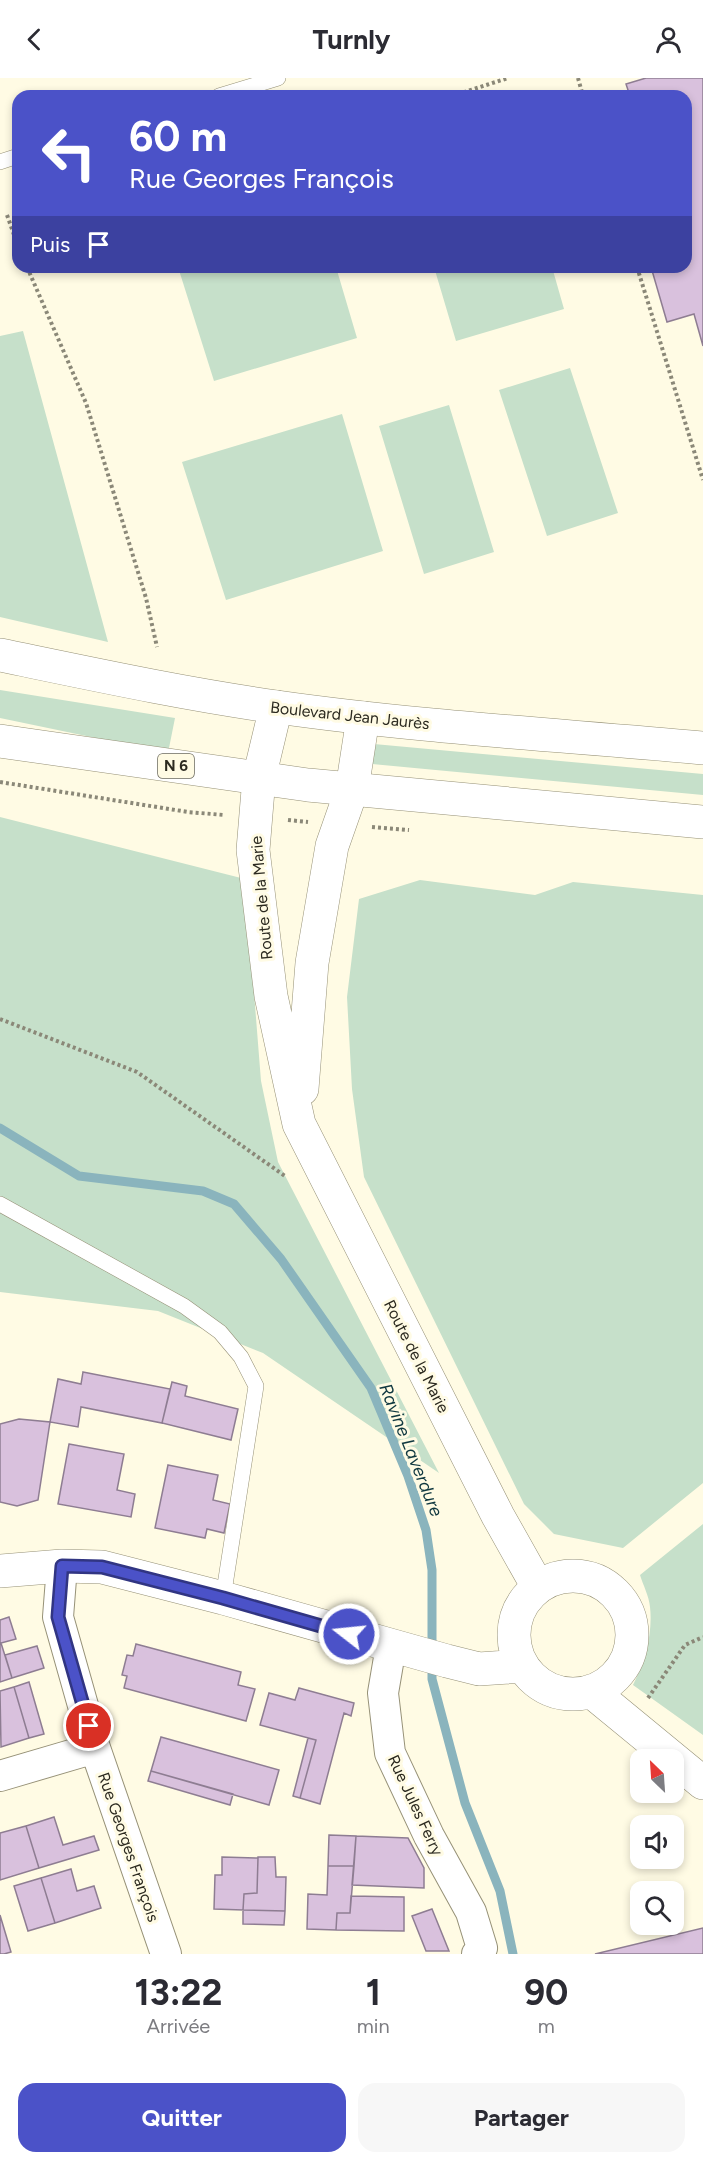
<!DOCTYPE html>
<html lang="fr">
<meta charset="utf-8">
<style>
:root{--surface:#fff;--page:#f7f7f7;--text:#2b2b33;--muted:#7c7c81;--accent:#4b52c8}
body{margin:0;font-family:Figtree,sans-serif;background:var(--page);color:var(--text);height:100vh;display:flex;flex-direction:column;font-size:22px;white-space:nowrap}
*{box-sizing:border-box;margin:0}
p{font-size:20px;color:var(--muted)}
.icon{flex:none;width:33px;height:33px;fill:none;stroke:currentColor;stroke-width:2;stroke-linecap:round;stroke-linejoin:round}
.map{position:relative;height:1876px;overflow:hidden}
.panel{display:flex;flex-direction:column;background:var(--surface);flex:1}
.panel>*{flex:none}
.hud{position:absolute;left:12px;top:12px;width:680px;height:183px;border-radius:18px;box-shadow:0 3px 9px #0003;background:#4b52c8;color:#fff;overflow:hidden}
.needle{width:39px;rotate:335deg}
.buttons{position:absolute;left:630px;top:1671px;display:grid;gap:12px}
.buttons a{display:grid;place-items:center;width:54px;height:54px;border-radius:12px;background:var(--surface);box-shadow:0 3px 9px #0003;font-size:30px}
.pin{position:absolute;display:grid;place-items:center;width:51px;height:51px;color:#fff;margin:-26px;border:3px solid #fff;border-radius:50%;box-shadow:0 2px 6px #0007}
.me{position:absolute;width:66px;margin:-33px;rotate:286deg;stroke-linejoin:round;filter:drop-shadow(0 0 4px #0008)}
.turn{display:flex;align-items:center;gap:21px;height:126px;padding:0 18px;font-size:27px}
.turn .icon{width:78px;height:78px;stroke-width:2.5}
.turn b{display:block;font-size:42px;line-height:51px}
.then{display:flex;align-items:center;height:57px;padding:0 18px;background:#0003;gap:12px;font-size:22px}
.eta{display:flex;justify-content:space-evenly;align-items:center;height:102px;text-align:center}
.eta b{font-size:36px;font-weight:700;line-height:42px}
.primary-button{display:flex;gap:12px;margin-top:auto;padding:12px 18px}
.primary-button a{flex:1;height:69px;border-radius:18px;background:var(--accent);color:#fff;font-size:24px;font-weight:700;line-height:69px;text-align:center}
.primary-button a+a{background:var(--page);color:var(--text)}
header{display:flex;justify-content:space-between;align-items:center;height:78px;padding:0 18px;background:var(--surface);font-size:27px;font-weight:700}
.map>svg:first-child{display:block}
</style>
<header><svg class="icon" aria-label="back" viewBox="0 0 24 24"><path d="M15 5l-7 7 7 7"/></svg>Turnly<svg class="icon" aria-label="person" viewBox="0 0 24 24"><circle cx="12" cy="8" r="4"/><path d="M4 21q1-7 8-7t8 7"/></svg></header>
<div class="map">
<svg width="703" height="1876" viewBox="0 0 703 1876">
<rect width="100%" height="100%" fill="#fffbe4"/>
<!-- green -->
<path fill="#c6e0ca" d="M178,189H336L357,260L214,303Z
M434,189H552L564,231L456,263Z
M23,253L108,564L0,539V258Z
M570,290L618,435L547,458L499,312Z
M449,327L494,474L424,496L379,348Z
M342,336L383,473L226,522L182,384Z
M0,612L175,640L168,675L0,640Z
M374,666L703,696V717L372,686Z
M0,739L245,801L261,1003L278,1084L439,1395L263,1275L158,1233L0,1214Z
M420,802L535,817L573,804L703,817V1405L623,1470L554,1456L524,1426L364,1099L352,1011L347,919L359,821Z
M703,1446V1657L633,1607C645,1584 653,1555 650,1529C649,1518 643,1507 640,1497Z"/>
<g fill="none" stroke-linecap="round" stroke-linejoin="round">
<!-- stream -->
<path stroke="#8ab4bd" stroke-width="9" d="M0,1050L79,1098L203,1113L234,1126L281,1181L371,1310L408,1398L426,1452L432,1492V1601L465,1725L500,1813L513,1876"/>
</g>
<!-- building -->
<path fill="#d9c1dd" stroke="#8e7d92" stroke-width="1.5" d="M646,0H703V268L694,236L667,244L651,189H686V18H630L626,6Z
M83,1294L170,1311L162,1345L81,1329L78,1349L50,1344L58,1301L81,1306Z
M172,1304L187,1308L185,1318L238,1331L231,1362L162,1345Z
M19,1341L50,1344L38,1422L17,1428L0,1424V1346Z
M69,1366L124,1376L117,1412L135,1416L131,1439L58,1426Z
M168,1387L218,1397L213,1422L230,1426L224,1455L207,1451L205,1460L155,1450Z
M9,1539L16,1561L1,1565L12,1600L0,1604V1542Z
M136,1566L241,1594L238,1607L255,1611L246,1643L124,1610L127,1598L122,1597L127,1577L133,1578Z
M37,1568L44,1590L12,1600L5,1577Z
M29,1604L44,1656L29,1660L14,1609Z
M14,1609L29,1660L1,1669L0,1613Z
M299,1610L354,1625L351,1638L344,1635L320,1726L300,1720L316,1662L260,1647L269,1615L295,1622Z
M161,1659L279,1692L269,1727L151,1693Z
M308,1660L316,1662L300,1720L293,1718Z
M151,1693L233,1716L230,1727L148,1703Z
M54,1739L63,1767L94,1758L99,1772L39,1790L26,1748Z
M26,1748L39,1790L0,1802V1755Z
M329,1757L356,1758L354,1788H328Z
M356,1758L408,1760L424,1790V1810L352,1807Z
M222,1779L258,1780L257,1815L244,1816L243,1832L214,1831L215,1797H222Z
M258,1779H275L276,1799H286L285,1833L243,1832L244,1816L257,1815Z
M328,1788H354L350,1835H337L336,1852L307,1851L308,1816L327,1817Z
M71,1791L77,1813L94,1808L101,1830L55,1845L41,1800Z
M41,1800L55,1845L28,1853L14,1808Z
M351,1818L404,1819V1853L336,1852L337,1835H350Z
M432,1831L449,1873H426L412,1838Z
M243,1832L285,1833L284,1847L243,1846Z
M0,1837L11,1874L4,1876H0Z
M703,1850V1876H595Z"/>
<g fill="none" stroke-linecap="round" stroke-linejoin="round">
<defs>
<path id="service" d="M219,18L278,0
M0,84L18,78
M0,1126L184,1228L220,1254L241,1279L256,1308L223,1520"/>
<path id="minor" d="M62,1488L58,1539L95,1670L166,1876
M391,1568L383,1615L390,1675L429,1758L471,1834L482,1870L477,1876
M0,1698L95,1670"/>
<path id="tertiary" d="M276,629L259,700L253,772L271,918L299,1046L498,1438L538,1509
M302,1011L312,885L332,768L352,711L363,640
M0,1493L62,1488L102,1489L223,1520L447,1583L479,1591L523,1588
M514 1557a59 59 0 1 1 118 0a59 59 0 1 1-118 0Z
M591,1613L703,1705"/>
<path id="primary" d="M0,577C92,596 184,616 277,629C418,649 561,657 703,670
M0,663L308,707L703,744"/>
</defs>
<!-- service casing -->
<use href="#service" stroke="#969177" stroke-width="16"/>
<!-- minor casing -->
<use href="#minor" stroke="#969177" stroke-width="32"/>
<!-- tertiary casing -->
<use href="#tertiary" stroke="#969177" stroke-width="34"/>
<!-- primary casing -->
<use href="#primary" stroke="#969177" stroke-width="34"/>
<!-- path -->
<path stroke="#8b8878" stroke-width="4" stroke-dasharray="3 3" stroke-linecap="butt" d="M578,0L583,18
M452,18L508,0
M7,137L18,168
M27,189L86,325L146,520L157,569
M637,189L703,402
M0,704L188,734L224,737
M288,742L308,744
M372,749L409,752
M0,941L137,994L285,1098
M648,1620L685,1567L703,1559"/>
<!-- service -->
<use href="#service" stroke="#fff" stroke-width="15"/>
<!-- minor -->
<use href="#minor" stroke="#fff" stroke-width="30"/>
<!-- tertiary -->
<use href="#tertiary" stroke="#fff" stroke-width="33"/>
<!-- primary -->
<use href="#primary" stroke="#fff" stroke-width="33"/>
</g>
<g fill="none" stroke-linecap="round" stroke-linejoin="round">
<defs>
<path id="route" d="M89,1648L58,1539L62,1488L102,1489L223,1520L349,1556"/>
</defs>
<!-- route casing -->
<use href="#route" stroke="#313582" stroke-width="15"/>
<!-- route -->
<use href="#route" stroke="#4b52c8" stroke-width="10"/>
</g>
<g text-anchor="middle" stroke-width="6" stroke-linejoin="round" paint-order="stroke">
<!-- shield labels -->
<rect fill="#fffbe4" stroke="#6b695b" stroke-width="1.5" x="158" y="676" width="36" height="24" rx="4.5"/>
<g font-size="15" font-weight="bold" fill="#2c2a20">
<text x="176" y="693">N 6</text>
</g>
<!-- street labels -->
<g font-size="16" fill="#2c2a20" stroke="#fffbe4">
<text transform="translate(350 637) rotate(6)" y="6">Boulevard Jean Jaurès</text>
<text transform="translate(261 820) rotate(-95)" y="6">Route de la Marie</text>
<text transform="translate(417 1278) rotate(63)" y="6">Route de la Marie</text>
<text transform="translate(416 1727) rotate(65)" y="6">Rue Jules Ferry</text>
<text transform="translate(129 1769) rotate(71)" y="6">Rue Georges François</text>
</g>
<!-- water labels -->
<g font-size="18" font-style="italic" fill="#103840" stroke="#fffbe4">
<text transform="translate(411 1372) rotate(68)" y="6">Ravine Laverdure</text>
</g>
</g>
</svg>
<div class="buttons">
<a><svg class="needle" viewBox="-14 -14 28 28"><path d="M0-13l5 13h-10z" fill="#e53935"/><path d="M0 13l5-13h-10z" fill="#7c7c81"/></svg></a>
<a><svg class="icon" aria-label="sound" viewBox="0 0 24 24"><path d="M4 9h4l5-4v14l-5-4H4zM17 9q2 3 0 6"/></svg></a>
<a><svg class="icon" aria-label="search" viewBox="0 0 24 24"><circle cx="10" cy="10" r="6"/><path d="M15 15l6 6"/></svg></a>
</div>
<div class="pin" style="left:89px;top:1648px;background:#d93025"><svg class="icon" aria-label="arrive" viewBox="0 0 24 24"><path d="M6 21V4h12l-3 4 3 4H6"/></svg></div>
<svg class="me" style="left:349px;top:1556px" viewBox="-20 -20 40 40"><circle r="17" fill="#4b52c8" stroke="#fff" stroke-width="3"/><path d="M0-11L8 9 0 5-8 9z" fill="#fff"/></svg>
<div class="hud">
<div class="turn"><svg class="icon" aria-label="left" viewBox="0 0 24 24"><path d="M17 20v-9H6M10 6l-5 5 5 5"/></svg><div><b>60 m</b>Rue Georges François</div></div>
<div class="then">Puis<svg class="icon" aria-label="arrive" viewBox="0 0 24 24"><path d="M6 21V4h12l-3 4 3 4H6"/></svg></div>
</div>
</div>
<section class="panel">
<div class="eta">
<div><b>13:22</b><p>Arrivée</p></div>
<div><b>1</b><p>min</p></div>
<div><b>90</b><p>m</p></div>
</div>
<div class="primary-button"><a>Quitter</a><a>Partager</a></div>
</section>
